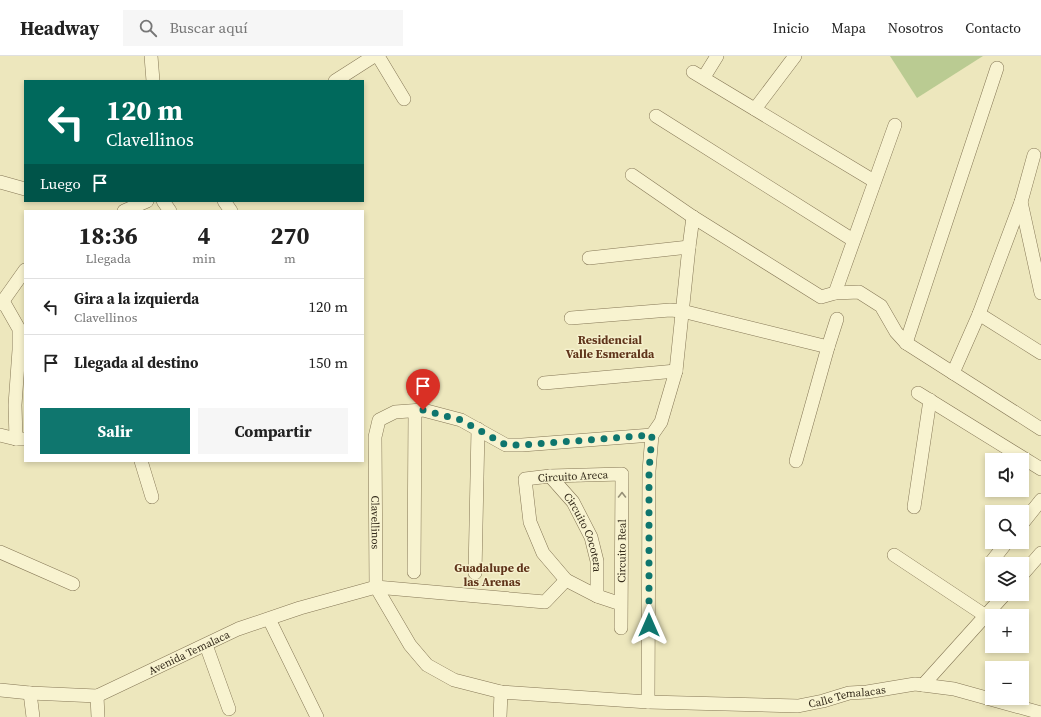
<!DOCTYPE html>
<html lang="es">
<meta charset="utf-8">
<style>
:root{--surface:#fff;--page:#f6f6f6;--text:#222;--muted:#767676;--line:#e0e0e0;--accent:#0f766e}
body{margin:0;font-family:"Source Serif 4",serif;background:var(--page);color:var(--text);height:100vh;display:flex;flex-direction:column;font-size:15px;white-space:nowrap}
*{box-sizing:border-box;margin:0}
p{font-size:13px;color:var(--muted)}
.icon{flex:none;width:22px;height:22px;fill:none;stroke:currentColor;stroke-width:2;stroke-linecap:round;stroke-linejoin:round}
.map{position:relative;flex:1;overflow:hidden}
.panel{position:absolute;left:24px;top:154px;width:340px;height:252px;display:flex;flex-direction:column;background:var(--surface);border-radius:0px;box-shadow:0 2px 6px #0003}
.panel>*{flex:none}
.banner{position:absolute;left:24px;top:24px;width:340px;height:122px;border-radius:0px;box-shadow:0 2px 6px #0003;background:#00695c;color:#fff;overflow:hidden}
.controls{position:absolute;left:985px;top:397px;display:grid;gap:8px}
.controls a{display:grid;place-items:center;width:44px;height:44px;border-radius:0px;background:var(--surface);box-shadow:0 2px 6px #0003;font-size:20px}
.pin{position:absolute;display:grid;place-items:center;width:34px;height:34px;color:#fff;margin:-41px -17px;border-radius:50% 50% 50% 0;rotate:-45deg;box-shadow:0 0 4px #0007}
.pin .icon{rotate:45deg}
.me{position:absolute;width:44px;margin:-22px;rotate:0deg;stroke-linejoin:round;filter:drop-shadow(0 0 3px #0008)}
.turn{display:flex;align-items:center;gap:14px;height:84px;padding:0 16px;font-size:18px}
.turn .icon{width:52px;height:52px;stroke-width:2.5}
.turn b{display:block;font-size:28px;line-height:34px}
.then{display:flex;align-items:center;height:38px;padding:0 16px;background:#0003;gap:8px;font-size:15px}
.eta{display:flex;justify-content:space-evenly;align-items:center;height:68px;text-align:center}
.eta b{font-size:24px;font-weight:700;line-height:28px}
.button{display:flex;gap:8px;margin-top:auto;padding:8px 16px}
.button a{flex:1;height:46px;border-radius:0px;background:var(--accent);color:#fff;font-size:16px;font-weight:700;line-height:46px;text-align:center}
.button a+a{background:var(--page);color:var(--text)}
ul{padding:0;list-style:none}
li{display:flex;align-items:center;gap:12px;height:56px;padding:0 16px;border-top:1px solid var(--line)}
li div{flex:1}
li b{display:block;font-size:15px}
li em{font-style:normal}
header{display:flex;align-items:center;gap:24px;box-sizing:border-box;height:56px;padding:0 20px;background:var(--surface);border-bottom:1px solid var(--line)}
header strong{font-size:19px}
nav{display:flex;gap:22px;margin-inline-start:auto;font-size:14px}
.search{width:280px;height:36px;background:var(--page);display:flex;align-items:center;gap:10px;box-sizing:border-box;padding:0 14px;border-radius:0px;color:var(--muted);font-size:15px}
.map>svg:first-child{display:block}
</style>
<header>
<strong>Headway</strong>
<div class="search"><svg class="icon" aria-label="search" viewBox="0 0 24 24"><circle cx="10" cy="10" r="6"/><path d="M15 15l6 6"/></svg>Buscar aquí</div>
<nav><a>Inicio</a><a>Mapa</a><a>Nosotros</a><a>Contacto</a></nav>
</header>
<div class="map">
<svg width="1041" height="661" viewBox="0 0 1041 661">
<rect width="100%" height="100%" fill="#ede7bd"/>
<!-- green -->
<path fill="#bacb92" d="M890,0H983L917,42Z"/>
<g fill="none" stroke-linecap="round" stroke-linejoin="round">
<defs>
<g id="street">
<path d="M151,0L153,25"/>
<path d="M378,0L404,43"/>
<path d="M693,16L874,125"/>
<path d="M704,21L717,0"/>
<path d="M335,25L374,0"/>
<path d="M755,53L795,0"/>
<path d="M656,60L853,184"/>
<path d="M632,119L693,161L821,241L835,237L859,236L881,250L896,276L906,287L1041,373"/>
<path d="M0,126L25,133"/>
<path d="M163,145L170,155"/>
<path d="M224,145L231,155"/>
<path d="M1021,146L1041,237"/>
<path d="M124,155L147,145"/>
<path d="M589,202L689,191"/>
<path d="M835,237L895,69"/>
<path d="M3,245L19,273V294L15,349L16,383"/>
<path d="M0,248L3,245L25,214"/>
<path d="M979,258L1041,297"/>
<path d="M571,262L670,254L682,255L828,291"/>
<path d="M906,287L997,12"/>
<path d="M953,317L979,258L1021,146L1034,99"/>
<path d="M544,327L676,315"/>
<path d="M918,337L1041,413"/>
<path d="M0,379L16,383H25"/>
<path id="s1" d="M652,379L522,389H506L461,364L423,354L395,356L379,364L375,381L376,531L410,589L427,609L454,624L501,636L648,646L798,650L823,645L849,637L867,636L915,628L954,633L1041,657"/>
<path d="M652,379L661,366L676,315L689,191L693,161"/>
<path d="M141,405L152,441"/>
<path d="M796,405L828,291L837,263"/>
<path id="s2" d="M550,420L573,446L591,481L597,505V540"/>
<path d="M914,451L930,344"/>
<path d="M1022,468L1041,444"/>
<path d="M0,496L73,528"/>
<path d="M894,499L986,560"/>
<path d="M992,505L1007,486"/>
<path d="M414,516L415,355"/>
<path d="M475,517L478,373"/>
<path d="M1022,519L1041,497"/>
<path d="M269,563L317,661"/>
<path id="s3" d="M621,572L622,418L550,420L525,423L530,466L543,497L566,524L597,540L621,548"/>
<path d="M206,589L229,653"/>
<path d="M923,629L1005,538"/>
<path id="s4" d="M0,634L30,637L97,640L238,573L300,552L376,531L545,546L566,524"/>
<path d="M30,637L33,661"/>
<path d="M97,640L98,661"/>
<path d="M648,646L649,415L652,379"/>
<path d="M500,661L501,636"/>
</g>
</defs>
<!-- street casing -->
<use href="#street" stroke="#857756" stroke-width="14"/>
<!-- street -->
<use href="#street" stroke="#f8f3d0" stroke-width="13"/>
</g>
<!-- one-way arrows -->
<defs><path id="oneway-chevron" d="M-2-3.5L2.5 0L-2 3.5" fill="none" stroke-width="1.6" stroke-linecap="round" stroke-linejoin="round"/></defs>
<use stroke="#968f76" href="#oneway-chevron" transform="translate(622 439) rotate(-90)"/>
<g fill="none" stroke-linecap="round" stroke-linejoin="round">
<!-- route -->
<path stroke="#0f766e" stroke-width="7" stroke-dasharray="0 12.6" d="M423,354L461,364L506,389H522L652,379L649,415V569"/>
</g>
<g text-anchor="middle" stroke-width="3" stroke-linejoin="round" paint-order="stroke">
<!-- street labels -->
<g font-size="11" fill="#342b1b" stroke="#f5f0cc">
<text transform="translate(573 420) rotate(-3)" y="4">Circuito Areca</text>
<text dy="4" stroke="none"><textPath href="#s1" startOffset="386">Clavellinos</textPath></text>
<text dy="4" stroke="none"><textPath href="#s2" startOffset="67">Circuito Cocotera</textPath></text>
<text dy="4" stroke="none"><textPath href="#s3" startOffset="77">Circuito Real</textPath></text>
<text dy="4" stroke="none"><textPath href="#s4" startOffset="199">Avenida Temalaca</textPath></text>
<text dy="4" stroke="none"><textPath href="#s1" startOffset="971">Calle Temalacas</textPath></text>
</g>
<!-- neighbourhood labels -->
<g font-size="12" font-weight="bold" fill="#60351b" stroke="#f5f0cc">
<text x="610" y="288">Residencial<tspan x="610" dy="14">Valle Esmeralda</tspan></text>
<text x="492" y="516">Guadalupe de<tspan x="492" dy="14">las Arenas</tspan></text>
</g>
</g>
</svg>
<div class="controls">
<a><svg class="icon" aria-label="sound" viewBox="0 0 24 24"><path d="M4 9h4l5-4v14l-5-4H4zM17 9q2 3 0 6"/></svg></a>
<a><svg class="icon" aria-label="search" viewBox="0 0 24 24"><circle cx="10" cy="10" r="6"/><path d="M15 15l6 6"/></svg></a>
<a><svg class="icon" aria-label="layers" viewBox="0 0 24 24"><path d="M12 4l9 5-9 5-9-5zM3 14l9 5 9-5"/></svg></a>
<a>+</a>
<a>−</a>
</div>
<div class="pin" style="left:423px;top:354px;background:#d93025"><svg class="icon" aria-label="arrive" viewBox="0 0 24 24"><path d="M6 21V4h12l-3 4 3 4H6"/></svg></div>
<svg class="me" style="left:649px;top:569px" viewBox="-20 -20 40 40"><path d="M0-17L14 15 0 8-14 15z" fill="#0f766e" stroke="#fff" stroke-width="4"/></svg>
<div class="banner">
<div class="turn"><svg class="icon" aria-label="left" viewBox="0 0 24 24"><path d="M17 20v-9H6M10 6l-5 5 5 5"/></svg><div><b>120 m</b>Clavellinos</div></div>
<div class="then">Luego<svg class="icon" aria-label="arrive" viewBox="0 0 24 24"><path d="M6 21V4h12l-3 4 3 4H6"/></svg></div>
</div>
<section class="panel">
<div class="eta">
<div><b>18:36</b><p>Llegada</p></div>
<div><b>4</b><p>min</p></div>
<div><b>270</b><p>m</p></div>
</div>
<ul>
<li><svg class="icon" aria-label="left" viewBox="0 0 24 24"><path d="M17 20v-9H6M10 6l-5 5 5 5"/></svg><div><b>Gira a la izquierda</b><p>Clavellinos</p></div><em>120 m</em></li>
<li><svg class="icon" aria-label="arrive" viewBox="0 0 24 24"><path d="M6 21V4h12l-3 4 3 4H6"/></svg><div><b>Llegada al destino</b></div><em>150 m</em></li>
</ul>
<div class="button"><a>Salir</a><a>Compartir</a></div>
</section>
</div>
